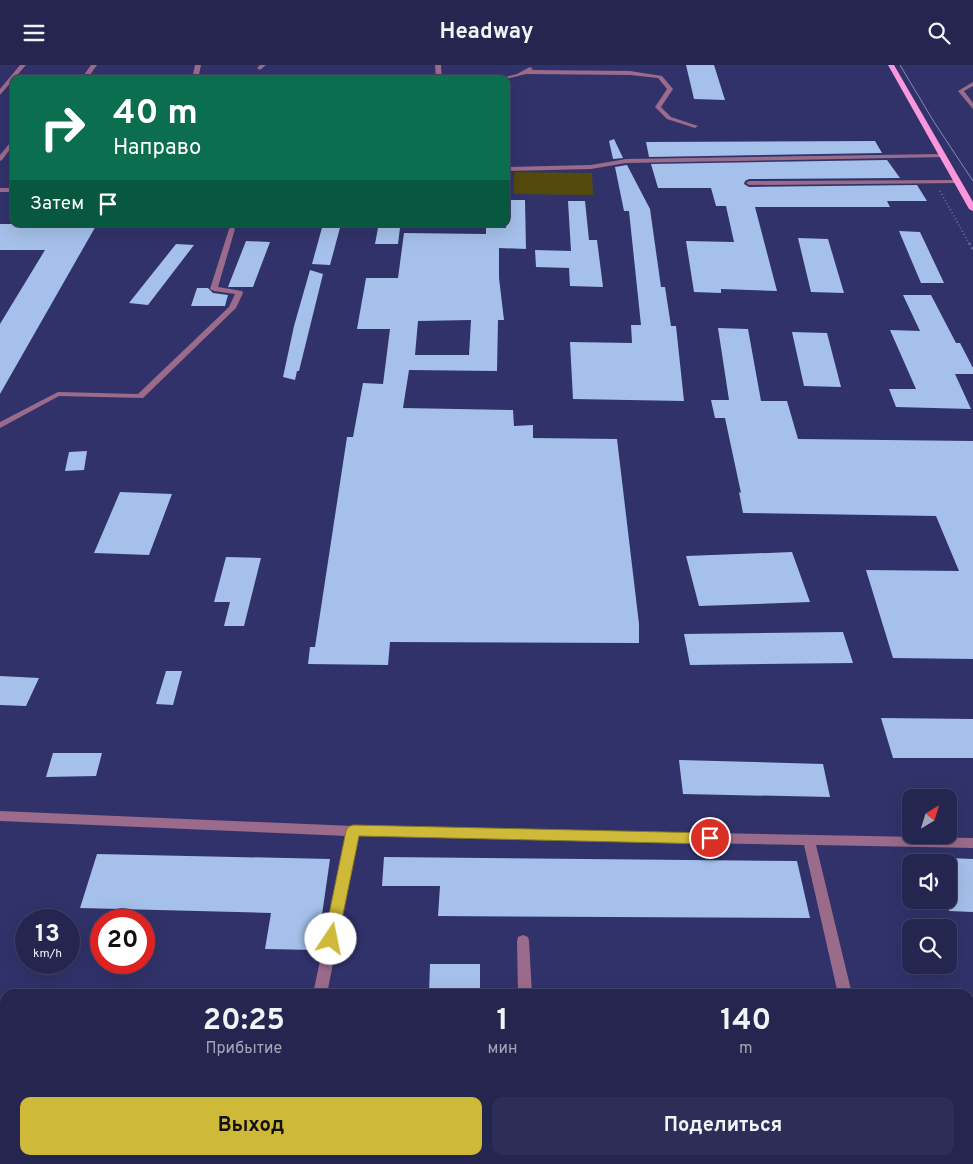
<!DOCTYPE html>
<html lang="ru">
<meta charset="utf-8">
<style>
:root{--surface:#252650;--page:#2d2e57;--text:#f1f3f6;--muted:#a3a5b7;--line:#424367;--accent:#ceb938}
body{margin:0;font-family:Overpass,sans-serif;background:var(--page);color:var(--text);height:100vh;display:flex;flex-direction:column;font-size:19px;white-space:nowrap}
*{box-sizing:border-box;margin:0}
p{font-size:16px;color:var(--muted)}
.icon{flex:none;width:28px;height:28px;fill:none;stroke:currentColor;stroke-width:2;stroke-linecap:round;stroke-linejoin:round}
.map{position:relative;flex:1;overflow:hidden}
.drawer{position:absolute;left:0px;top:924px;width:974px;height:176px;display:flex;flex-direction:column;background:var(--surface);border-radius:15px 15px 0 0;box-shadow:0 5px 20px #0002,0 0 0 1px var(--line)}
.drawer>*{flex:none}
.hud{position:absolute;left:10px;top:10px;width:500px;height:152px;border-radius:10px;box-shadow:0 5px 20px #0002,0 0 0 1px var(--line);background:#0b6e4f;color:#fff;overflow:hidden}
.needle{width:32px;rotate:38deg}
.tools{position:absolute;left:902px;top:724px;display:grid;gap:10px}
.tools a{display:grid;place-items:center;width:55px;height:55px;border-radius:10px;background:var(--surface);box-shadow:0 5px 20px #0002,0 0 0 1px var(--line);font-size:25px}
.speed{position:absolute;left:15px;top:844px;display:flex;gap:10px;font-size:25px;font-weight:700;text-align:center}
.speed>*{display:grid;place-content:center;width:65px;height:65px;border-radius:50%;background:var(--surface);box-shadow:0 5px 20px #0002,0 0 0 1px var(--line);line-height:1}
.speed small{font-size:12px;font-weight:400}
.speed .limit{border:8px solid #d22;background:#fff;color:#111}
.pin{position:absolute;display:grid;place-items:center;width:42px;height:42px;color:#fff;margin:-21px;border:2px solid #fff;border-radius:50%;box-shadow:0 1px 5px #0007}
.me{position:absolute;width:55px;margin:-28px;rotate:11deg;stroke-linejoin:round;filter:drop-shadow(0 0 4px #0008)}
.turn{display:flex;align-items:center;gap:18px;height:105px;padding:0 20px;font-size:22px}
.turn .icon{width:65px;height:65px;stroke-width:2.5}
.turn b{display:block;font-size:35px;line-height:42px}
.then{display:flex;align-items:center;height:48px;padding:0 20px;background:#0003;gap:10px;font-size:19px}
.eta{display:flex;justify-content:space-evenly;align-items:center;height:85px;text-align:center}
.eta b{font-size:30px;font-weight:700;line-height:35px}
.button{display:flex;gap:10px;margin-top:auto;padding:10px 20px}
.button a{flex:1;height:58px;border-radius:10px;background:var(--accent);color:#111;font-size:20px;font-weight:700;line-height:58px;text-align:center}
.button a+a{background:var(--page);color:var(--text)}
header{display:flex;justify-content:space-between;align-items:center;height:65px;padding:0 20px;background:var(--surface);font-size:22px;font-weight:700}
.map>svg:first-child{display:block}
</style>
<header><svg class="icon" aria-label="menu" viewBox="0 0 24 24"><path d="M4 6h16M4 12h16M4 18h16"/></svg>Headway<svg class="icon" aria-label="search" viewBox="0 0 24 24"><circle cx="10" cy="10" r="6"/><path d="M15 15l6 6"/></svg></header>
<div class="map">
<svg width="973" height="1099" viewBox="0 0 973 1099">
<rect width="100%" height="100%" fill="#31326a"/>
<!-- green -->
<path fill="#544a0e" d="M514,107L592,108L593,130L513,129Z"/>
<!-- building -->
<path fill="#a5c0ea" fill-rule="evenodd" d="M686,0H714L725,35L694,34Z
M614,74L623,93L613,94L609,76Z
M875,76L882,88L649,92L646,77Z
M887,95L900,113L749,114L745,116L744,119L749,122L917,120L927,136H887L890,142H755L777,226L721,224V228L694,227L686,176L734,177L726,141H716L711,123H658L651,99Z
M627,100L650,144L661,222H665L671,261H676L684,336L573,334L570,277L632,278L631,260H641L629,146H624L615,102Z
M506,135H525L526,184L499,183V213L504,255H498L497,306L409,305L403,343L513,345L514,361L533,360V373L617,374L639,559V578L390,577L388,600L308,599L310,582H315L347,372H353L363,318L383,319L390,264H357L366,213H398L404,168L486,169V163H506ZM471,255L469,290H415L418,256Z
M568,136H585L589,175H597L603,222L570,221L569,203L536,202L535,185L571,186Z
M0,159H97L0,329V259L45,185H0Z
M323,159H341L330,200L312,199Z
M378,163H400L398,179H375Z
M899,166L920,167L944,218H921Z
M798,173L828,174L844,228L811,227Z
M246,176L270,177L253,222H228Z
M176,179L194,180L148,240L129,238Z
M310,205L323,209L299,306H297L295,315L283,312L294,261Z
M197,223H208L213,228L228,230L225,241H191Z
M903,230H931L956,278H960L973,303V309H955L971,344L896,342L889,324H916L890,265L920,266Z
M718,263L748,264L761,336H787L798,374L973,376V594L893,593L866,505L959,506L936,451L743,448L739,427L741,428L725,353H715L711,335H729Z
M792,267L827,268L841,322L804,321Z
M87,386L84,405L65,406L69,387Z
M120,427L172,429L149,490L94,488Z
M792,487L810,537L699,541L686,491Z
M226,492L261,493L244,561H224L230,537H214Z
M843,567L853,598L690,600L684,569Z
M166,606H182L173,640L156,639Z
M0,611L39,613L26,641L0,640Z
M881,653L973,654V693H893Z
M53,688H102L96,711L46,712Z
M679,695L823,699L830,732L683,729Z
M97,789L330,794L317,885L265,884L271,848L80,843Z
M384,792L797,796L810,853L438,851L440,821H382Z
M949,793L973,794V847L949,846Z
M430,899H480V929H429Z"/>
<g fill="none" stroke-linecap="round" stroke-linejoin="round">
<!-- path-far1 -->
<path stroke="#686b9b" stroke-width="2" stroke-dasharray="1 2.5" stroke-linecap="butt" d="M940,126L970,180"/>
<!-- path -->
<path stroke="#686b9b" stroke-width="2.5" stroke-dasharray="2 3" stroke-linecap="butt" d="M969,178L973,185"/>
<!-- service -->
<path fill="#9b6b8b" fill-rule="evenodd" d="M20,0H26L0,30V24Z
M91,0H97L87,14H81Z
M195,0H201L198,14H192Z
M260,0H266L260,5L257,3Z
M435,0H441L442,14H436Z
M530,2L533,4L531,5L630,6L662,11L673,24L661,42L671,52L698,61L695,63L667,54L655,42L667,24L658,13L630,10L526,9L506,14H496L517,9Z
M973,17V21L964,26L973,38V44L958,26Z
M14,73V79L2,95L0,96V90Z
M943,89L946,91L945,92L626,98L591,104L506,106V102L591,100L626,94Z
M957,115L959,116V118L749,120L746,118L749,116Z
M0,123H14V127H0Z
M232,162L235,164L218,222L242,226L243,228L236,243L143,333L59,331L0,363V357L58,327L138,329L229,242L235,229L214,226L210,224L229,164Z
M0,746L353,761L973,773V783L816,780L852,929H838L804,780L358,771L327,929H313L346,771L0,756Z
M523,870L528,872L529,876L532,929H518L517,876L518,872Z
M178,1095H192L191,1099H177Z"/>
<!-- primary -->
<path fill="#fb98dc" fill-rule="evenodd" d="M888,0H894L973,137V146L969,144Z"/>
<!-- tram -->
<path stroke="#8589b4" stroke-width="1" d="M900,0L934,57L973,116"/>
</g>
<!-- route -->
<path fill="#ceb938" stroke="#867824" d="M353,760L710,768L715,769L717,773L715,777L710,779L359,771L338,874L336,879L331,881L326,879L324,874L346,766L348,762Z"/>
</svg>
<div class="tools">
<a><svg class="needle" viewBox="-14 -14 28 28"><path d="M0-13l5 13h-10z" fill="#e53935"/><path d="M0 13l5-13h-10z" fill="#a3a5b7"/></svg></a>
<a><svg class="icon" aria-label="sound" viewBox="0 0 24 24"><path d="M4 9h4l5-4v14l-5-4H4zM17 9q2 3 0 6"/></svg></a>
<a><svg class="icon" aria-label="search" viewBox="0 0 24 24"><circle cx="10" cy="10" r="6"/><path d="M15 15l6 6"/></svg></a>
</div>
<div class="speed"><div>13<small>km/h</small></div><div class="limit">20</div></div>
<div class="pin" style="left:710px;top:773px;background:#d93025"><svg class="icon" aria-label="arrive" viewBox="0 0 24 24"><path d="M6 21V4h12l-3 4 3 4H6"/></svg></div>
<svg class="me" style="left:331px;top:874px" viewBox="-20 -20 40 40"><circle r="19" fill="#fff"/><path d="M0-13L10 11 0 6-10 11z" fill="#ceb938"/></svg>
<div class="hud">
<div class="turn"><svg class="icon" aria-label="right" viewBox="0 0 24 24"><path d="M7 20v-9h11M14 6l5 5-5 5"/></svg><div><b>40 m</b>Направо</div></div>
<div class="then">Затем<svg class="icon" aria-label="arrive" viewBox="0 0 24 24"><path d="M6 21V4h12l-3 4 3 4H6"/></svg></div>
</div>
<section class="drawer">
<div class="eta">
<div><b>20:25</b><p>Прибытие</p></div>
<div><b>1</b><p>мин</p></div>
<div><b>140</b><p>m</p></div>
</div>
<div class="button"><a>Выход</a><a>Поделиться</a></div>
</section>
</div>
